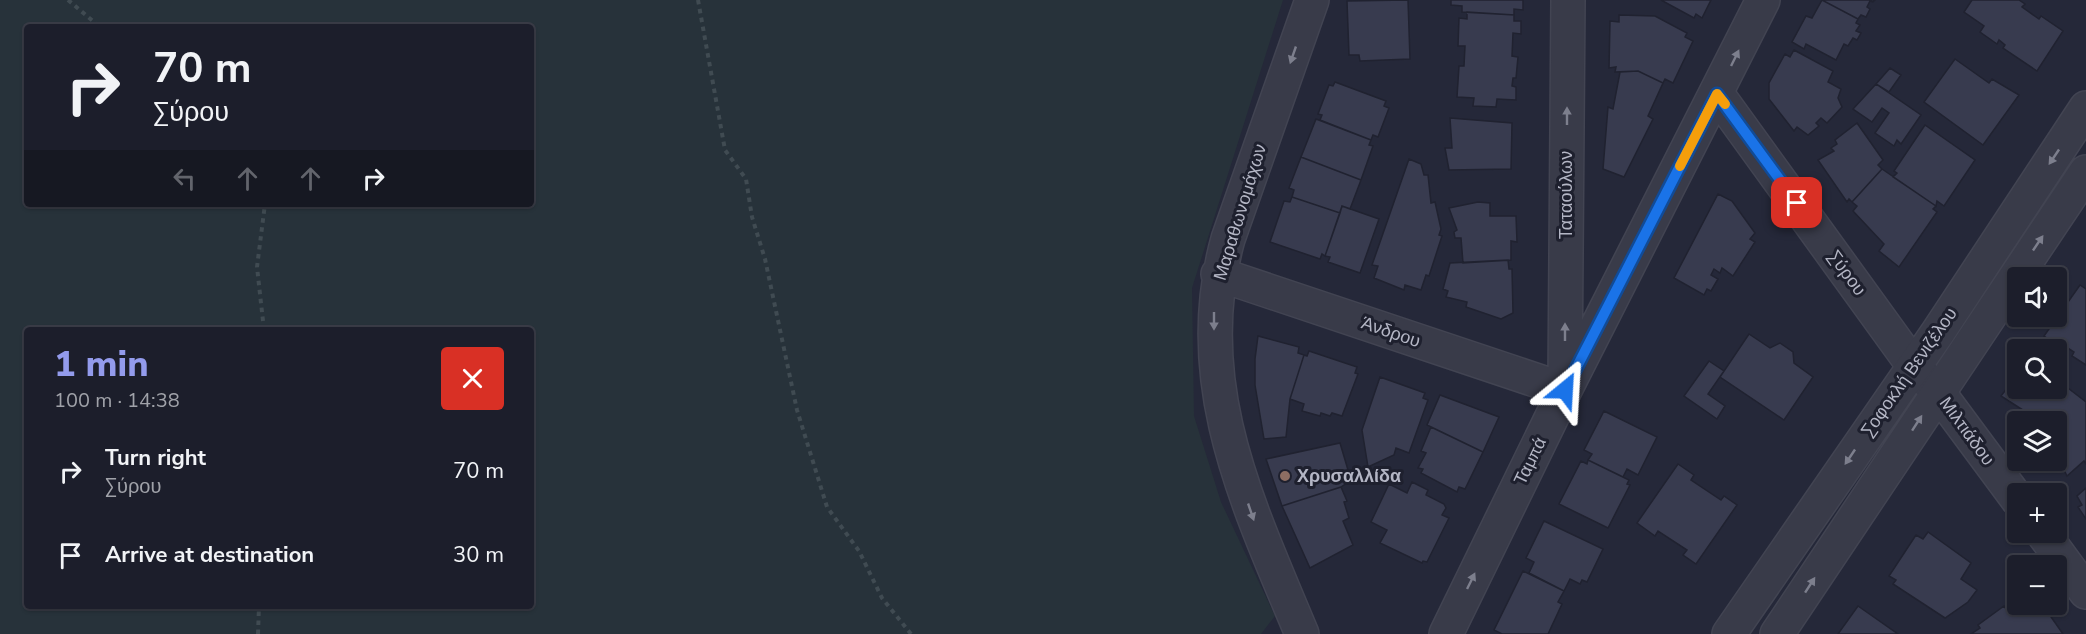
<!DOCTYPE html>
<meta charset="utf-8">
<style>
:root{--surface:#1c1e2b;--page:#292b37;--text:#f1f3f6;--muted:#a0a2a9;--line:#3a3c47;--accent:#939bec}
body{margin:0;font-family:"Nunito Sans",sans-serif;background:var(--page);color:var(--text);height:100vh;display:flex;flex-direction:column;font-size:22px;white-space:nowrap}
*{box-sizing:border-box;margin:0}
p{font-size:20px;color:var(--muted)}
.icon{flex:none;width:33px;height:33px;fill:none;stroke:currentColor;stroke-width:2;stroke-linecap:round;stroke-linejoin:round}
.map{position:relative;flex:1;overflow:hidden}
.side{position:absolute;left:24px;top:327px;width:510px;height:282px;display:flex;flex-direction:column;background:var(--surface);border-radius:6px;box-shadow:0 2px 4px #0004,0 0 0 2px var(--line)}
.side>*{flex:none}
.banner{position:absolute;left:24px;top:24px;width:510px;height:183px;border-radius:6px;box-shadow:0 2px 4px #0004,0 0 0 2px var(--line);background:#1c1e2b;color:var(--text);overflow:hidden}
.controls{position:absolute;left:2007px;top:267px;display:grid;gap:12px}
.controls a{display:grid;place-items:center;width:60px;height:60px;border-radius:6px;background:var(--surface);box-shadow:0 2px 4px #0004,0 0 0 2px var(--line);font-size:30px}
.pin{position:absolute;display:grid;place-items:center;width:51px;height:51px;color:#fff;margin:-26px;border-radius:12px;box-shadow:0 3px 9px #0006}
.me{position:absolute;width:66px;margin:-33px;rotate:27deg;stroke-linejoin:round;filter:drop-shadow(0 0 4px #0008)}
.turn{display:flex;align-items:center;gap:21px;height:126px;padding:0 30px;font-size:27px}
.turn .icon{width:78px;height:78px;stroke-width:2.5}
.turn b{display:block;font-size:42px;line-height:51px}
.lanes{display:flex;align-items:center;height:57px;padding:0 30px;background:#0003;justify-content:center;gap:30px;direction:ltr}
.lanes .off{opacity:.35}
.round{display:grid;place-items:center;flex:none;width:63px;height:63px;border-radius:6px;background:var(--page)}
.headline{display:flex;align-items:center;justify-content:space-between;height:102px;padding:0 30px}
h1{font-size:36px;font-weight:800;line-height:45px;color:var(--accent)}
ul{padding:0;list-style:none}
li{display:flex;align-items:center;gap:18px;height:84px;padding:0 30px}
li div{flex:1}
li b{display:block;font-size:22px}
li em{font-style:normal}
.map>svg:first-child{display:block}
</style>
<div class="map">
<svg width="2086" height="634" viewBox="0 0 2086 634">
<rect width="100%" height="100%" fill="#252839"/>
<!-- green -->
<path fill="#27323a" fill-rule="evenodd" d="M0,0H1283L1192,288L1194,416L1221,502L1275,616L1261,634H0ZM27,27H531V204H27ZM27,330H531V606H27Z"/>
<!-- building -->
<path fill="#383b4f" stroke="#202230" stroke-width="1.5" d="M1408,0L1410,59L1360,61L1359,55H1349L1347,1Z
M1451,0H1523V10L1514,9V15L1462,12V6L1451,5Z
M1661,0H1711L1702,18L1696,14L1694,18Z
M1822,0L1858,19L1856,23L1860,25L1856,31L1861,33L1857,40L1853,38L1848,46L1844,44L1836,60L1806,44L1804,49L1792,42L1806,16L1812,18Z
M1822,0H1875L1873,2L1870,1L1867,7L1870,9L1866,17L1861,15L1858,19Z
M1972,0H2019L2025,4L2022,7L2039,19L2041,16L2063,31L2037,71L2003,48L2005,45L1999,40L1997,44L1980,32L1984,26L1964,12Z
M1467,12L1514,15V21H1521V34L1513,33L1512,56L1518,57L1516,78H1513L1512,86L1516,87V100L1497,99L1496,107L1473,106L1474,98L1457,97L1459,66H1464L1465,46H1458L1459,18L1467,19Z
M1619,15L1655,16L1687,33L1685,37L1693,41L1673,83L1665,79L1663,83L1638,71L1615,72L1616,67L1609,68L1610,21L1619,22Z
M1794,50L1833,71L1828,82L1841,89L1838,98L1842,107L1827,123L1821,118L1816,123L1819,126L1808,135L1797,127L1794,131L1769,99V83L1785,54L1790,57Z
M1955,59L1989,83L1992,79L2019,95L1983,145L1924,102Z
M1890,68L1901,75L1889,92L1876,84Z
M1638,71L1663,83L1648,116L1653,119L1624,177L1603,169L1608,107L1613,109L1620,72Z
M1335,82L1386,101L1384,106L1389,108L1378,137L1373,135L1371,140L1320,120L1322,115L1318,114L1329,85L1333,86Z
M1876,84L1921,115L1901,144L1897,140L1894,146L1875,133L1889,113L1882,108L1872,122L1853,109Z
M1450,118L1512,123L1511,169L1449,170L1445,148H1452Z
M1316,119L1371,140L1369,145L1373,146L1361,180L1301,157Z
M1857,123L1883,160L1878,165L1882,169L1852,202L1849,199L1847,202L1818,160L1834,151L1831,148L1837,144L1835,140Z
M1925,125L1975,160L1944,206L1937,201L1936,206L1893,177L1897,173L1894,171Z
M1301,157L1361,180L1350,209L1342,206L1340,213L1292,197L1294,190L1289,188Z
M1409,159L1421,164L1424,175H1428L1431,203L1435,202L1441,229L1439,235L1442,236L1429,276L1426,275L1421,290L1405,285L1404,290L1374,278L1378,266L1372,265Z
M1882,169L1936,206L1933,209L1937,212L1899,267L1879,251L1884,244L1853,211L1857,206L1852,202Z
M1718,194L1732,201L1755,233L1750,239L1755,242L1733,276L1722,268L1720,273L1714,269L1711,275L1718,279L1711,291L1707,289L1704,295L1674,278Z
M1292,197L1340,213L1325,256L1322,254L1320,259L1270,242L1284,201L1290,202Z
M1478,202L1490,203V216H1516L1517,242L1511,241V260L1463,263L1461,238H1455L1454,232L1457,230L1449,208Z
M1342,206L1379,219L1360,273L1328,262L1330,257L1325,256Z
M1508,260L1509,269H1512L1513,313L1501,319L1466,307L1467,302L1446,297L1448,291L1443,289L1450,263Z
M2080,285L2086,289V365L2072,356L2074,352L2057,341L2055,344L2044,336Z
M1749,334L1770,348L1780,343L1793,352L1794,363L1813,377L1784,420L1720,377Z
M1258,336L1299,347L1298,353L1304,355L1290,399L1286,437L1264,439L1255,385V359Z
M1309,351L1357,367L1355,373L1358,374L1342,416L1332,413L1330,416L1321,413L1320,416L1302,411L1304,404L1290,399L1304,355L1307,356Z
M1709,361L1724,371L1708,394L1725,406L1717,419L1684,396Z
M2018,374V388H2056V385L2061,389L2064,385L2086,402V464L2084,461L2067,476L2056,453V422H2023L2021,419L2026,412L2001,396Z
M1380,377L1425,393L1423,398L1428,400L1409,453L1396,448L1394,455L1368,467L1362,430Z
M1440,395L1499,417L1483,452L1427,425Z
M1604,411L1657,437L1638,475L1627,469L1623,477L1588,460L1592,454L1584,450Z
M1431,427L1483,452L1465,489L1459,487L1457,492L1421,473L1423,469L1418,468L1426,453L1421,451Z
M1340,443L1351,480L1341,487L1282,506L1266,459Z
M1588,460L1629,480L1627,484L1630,485L1608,528L1559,504L1581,461L1587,464Z
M1678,464L1694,475L1691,480L1721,500L1724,496L1737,505L1696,564L1683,555L1687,550L1658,531L1655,536L1637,523Z
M1412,482L1428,490L1426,495L1444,504L1446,508L1442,515L1449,518L1427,562L1423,561L1422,563L1380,543L1387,530L1371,522L1389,484L1407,493Z
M1341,487L1347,501L1344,502L1349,518L1343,521L1353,545L1310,568L1282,506Z
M2086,488V519L2078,507L2082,505L2077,496Z
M1544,521L1603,549L1587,582L1582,580L1580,584L1570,579L1564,591L1529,573L1534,562L1526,558Z
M1928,532L1971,563L1961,579L1977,590L1968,602L1945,618L1893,584L1896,580L1889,576L1916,535L1923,539Z
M1523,571L1564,591L1558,602L1562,604L1548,634H1502L1494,630Z
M2018,600V604H2042L2063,634H1971L1980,628L1978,625L2004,606L2006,609Z
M1858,606L1898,634H1838Z"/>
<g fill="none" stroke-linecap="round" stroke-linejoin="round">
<defs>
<path id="minor" d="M1717,94L1913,365L1938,392L2018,500
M1218,274L1565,390
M1565,383L1568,0
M2042,532L2086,592
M1302,634C1248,504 1188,383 1228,239L1312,0
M1446,634L1565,390L1763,0"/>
<path id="tertiary" d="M1729,634L1938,332L2086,108
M1777,634L2086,172"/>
</defs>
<!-- minor casing -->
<use href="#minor" stroke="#424452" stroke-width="36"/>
<!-- tertiary casing -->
<use href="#tertiary" stroke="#424452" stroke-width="36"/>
<!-- path -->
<path stroke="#404b52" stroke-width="4" stroke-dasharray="4.5 4.5" stroke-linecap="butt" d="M68,0L100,27
M698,0L725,150L746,179L752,217L765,259L797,410L827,507L859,551L882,598L911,634
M264,330L257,267L265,204
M258,634L259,606"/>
<!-- minor -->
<use href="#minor" stroke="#393b49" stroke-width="33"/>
<!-- tertiary -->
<use href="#tertiary" stroke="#393b49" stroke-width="33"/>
</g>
<!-- one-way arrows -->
<defs><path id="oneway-solid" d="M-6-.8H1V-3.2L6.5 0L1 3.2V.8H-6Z" transform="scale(1.5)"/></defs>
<g fill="#7d7f8d">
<use href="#oneway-solid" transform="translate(1293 55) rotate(109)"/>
<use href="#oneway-solid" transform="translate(1735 58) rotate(-64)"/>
<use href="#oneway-solid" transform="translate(1567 116) rotate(-90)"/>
<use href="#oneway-solid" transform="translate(2054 157) rotate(124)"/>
<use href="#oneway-solid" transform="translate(2038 243) rotate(-56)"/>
<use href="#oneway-solid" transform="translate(1214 321) rotate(90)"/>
<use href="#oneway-solid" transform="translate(1565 332) rotate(-90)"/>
<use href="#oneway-solid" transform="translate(1917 423) rotate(-57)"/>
<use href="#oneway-solid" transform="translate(1850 457) rotate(124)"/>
<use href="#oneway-solid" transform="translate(1251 512) rotate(71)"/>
<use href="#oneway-solid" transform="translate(1471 581) rotate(-64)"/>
<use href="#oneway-solid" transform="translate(1810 585) rotate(-57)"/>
</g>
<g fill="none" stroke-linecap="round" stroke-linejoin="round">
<defs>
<path id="route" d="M1565,390L1717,94L1797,203"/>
</defs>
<!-- route casing -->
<use href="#route" stroke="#114b97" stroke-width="15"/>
<!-- route -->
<use href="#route" stroke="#1a73e8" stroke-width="10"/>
<!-- slow -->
<path stroke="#f59e0b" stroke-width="10" d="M1680,166L1717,94L1725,104"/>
</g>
<!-- markers -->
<circle fill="#8d6e63" stroke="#1e202e" stroke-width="2" cx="1285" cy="476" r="6"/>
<g text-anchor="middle" stroke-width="6" stroke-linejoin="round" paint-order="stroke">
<!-- street labels -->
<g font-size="18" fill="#b4b6c5" stroke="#1e202e">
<text transform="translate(1566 195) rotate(-90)" y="6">Ταταούλων</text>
<text transform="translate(1240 212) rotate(-73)" y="6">Μαραθωνομάχων</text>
<text transform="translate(1847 273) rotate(54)" y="6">Σύρου</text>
<text transform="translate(1391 332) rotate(19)" y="6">Άνδρου</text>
<text transform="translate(1909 372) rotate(-55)" y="6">Σοφοκλή Βενιζέλου</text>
<text transform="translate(1967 431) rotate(54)" y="6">Μιλτιάδου</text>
<text transform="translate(1530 461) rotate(-64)" y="6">Ταμπά</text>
</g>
<!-- poi labels -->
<g font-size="18" font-weight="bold" fill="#b4b6c5" stroke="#1e202e" text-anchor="start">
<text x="1297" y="482">Χρυσαλλίδα</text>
</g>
</g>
</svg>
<div class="controls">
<a><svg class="icon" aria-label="sound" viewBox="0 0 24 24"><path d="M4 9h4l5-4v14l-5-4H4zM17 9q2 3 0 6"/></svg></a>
<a><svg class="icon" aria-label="search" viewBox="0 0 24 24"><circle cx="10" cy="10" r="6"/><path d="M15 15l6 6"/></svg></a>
<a><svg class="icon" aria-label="layers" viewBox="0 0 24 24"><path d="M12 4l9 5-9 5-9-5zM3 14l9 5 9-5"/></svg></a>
<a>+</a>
<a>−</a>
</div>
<div class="pin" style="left:1797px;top:203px;background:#d93025"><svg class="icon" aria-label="arrive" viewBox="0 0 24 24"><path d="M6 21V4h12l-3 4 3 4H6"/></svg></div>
<svg class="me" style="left:1565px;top:390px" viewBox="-20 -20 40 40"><path d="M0-17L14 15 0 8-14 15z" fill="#1a73e8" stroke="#fff" stroke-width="4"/></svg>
<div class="banner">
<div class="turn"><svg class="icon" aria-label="right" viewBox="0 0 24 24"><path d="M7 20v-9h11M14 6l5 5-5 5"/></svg><div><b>70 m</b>Σύρου</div></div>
<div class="lanes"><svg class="icon off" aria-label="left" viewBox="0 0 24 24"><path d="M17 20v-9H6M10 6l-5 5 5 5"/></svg><svg class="icon off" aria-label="ahead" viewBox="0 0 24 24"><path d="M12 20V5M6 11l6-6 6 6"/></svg><svg class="icon off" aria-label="ahead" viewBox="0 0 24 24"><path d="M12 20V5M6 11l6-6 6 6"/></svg><svg class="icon" aria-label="right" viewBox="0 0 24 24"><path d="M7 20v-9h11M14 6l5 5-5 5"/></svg></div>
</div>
<section class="side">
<div class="headline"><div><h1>1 min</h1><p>100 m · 14:38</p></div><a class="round" style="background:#d93025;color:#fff"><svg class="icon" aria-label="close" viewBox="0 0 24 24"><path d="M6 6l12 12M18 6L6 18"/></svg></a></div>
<ul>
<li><svg class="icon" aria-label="right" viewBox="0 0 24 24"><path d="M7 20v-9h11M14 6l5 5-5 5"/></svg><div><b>Turn right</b><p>Σύρου</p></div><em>70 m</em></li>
<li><svg class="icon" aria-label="arrive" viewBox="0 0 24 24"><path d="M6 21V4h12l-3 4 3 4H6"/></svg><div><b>Arrive at destination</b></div><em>30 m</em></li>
</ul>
</section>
</div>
